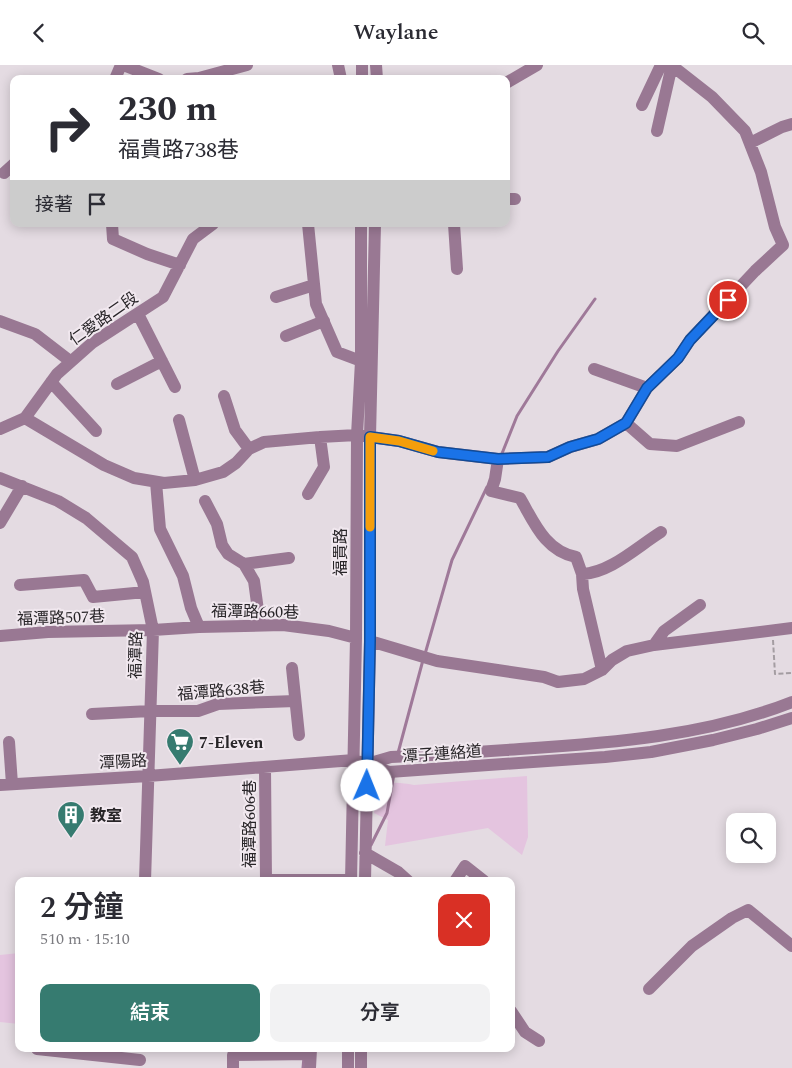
<!DOCTYPE html>
<html lang="zh-TW">
<meta charset="utf-8">
<style>
:root{--surface:#fff;--page:#f2f2f3;--text:#2b2b33;--muted:#7c7c81;--accent:#367b70}
body{margin:0;font-family:Spectral,"Noto Sans TC",serif;background:var(--page);color:var(--text);height:100vh;display:flex;flex-direction:column;font-size:19px;white-space:nowrap}
*{box-sizing:border-box;margin:0}
p{font-size:16px;color:var(--muted)}
.icon{flex:none;width:28px;height:28px;fill:none;stroke:currentColor;stroke-width:2;stroke-linecap:round;stroke-linejoin:round}
.map{position:relative;flex:1;overflow:hidden}
.drawer{position:absolute;left:15px;top:812px;width:500px;height:175px;display:flex;flex-direction:column;background:var(--surface);border-radius:10px;box-shadow:0 2px 12px #0003}
.drawer>*{flex:none}
.top-card{position:absolute;left:10px;top:10px;width:500px;height:152px;border-radius:10px;box-shadow:0 2px 12px #0003;background:#fff;color:var(--text);overflow:hidden}
.controls{position:absolute;left:726px;top:748px;display:grid;gap:10px}
.controls a{display:grid;place-items:center;width:50px;height:50px;border-radius:10px;background:var(--surface);box-shadow:0 2px 12px #0003;font-size:25px}
.pin{position:absolute;display:grid;place-items:center;width:42px;height:42px;color:#fff;margin:-21px;border:2px solid #fff;border-radius:50%;box-shadow:0 1px 5px #0007}
.me{position:absolute;width:55px;margin:-28px;rotate:1deg;stroke-linejoin:round;filter:drop-shadow(0 0 4px #0008)}
.turn{display:flex;align-items:center;gap:18px;height:105px;padding:0 25px;font-size:22px}
.turn .icon{width:65px;height:65px;stroke-width:2.5}
.turn b{display:block;font-size:35px;line-height:42px}
.then{display:flex;align-items:center;height:48px;padding:0 25px;background:#0003;gap:10px;font-size:19px}
.round{display:grid;place-items:center;flex:none;width:52px;height:52px;border-radius:10px;background:var(--page)}
.summary{display:flex;align-items:center;justify-content:space-between;height:85px;padding:0 25px}
h1{font-size:30px;font-weight:600;line-height:38px}
.action{display:flex;gap:10px;margin-top:auto;padding:10px 25px}
.action a{flex:1;height:58px;border-radius:10px;background:var(--accent);color:#fff;font-size:20px;font-weight:600;line-height:58px;text-align:center}
.action a+a{background:var(--page);color:var(--text)}
header{display:flex;justify-content:space-between;align-items:center;height:65px;padding:0 25px;background:var(--surface);font-size:22px;font-weight:600}
.map>svg:first-child{display:block}
</style>
<header><svg class="icon" aria-label="back" viewBox="0 0 24 24"><path d="M15 5l-7 7 7 7"/></svg>Waylane<svg class="icon" aria-label="search" viewBox="0 0 24 24"><circle cx="10" cy="10" r="6"/><path d="M15 15l6 6"/></svg></header>
<div class="map">
<svg width="792" height="1003" viewBox="0 0 792 1003">
<rect width="100%" height="100%" fill="#e4dbe2"/>
<!-- green -->
<path fill="#e4c4df" d="M527,711L528,772L522,790L488,763L385,781L388,755L374,748L377,728L380,721C392,716 401,718 414,720Z
M19,888V959L0,957V890Z"/>
<g fill="none" stroke-linecap="round" stroke-linejoin="round">
<!-- stream -->
<path stroke="#9f7999" stroke-width="3" d="M501,391L517,351L558,286L595,234
M425,589L452,495L487,422
M398,688L423,595
M371,780L387,748L394,709
M303,1003L304,992"/>
<!-- path -->
<path stroke="#a49da2" stroke-width="2" stroke-dasharray="5 2.5" stroke-linecap="butt" d="M773,575L775,609L792,608"/>
<!-- minor -->
<path stroke="#997893" stroke-width="12" d="M123,0L159,14
M338,0L341,14
M362,0V14
M376,0L377,14
M674,0L675,3L712,32L745,66L761,107L775,162L783,180
M115,14L121,0
M187,14L199,13L247,0
M506,18L537,0
M642,40L661,0
M657,66L672,0
M750,78L782,62L792,59
M4,108L14,99
M506,134H515
M112,159L113,174L147,189L180,200
M308,159L316,239L337,287L361,296
M454,159L457,204
M276,232L314,220
M138,249L175,322
M0,256L35,269L70,296
M286,271L324,256
M594,304L647,323
M51,317L96,366
M117,319L162,296
M224,331L235,365L249,384
M25,353L104,400L134,413L164,418L195,415L223,407L236,398L249,384L264,377L320,372L357,370L399,376L438,387L498,394L548,392L570,382L598,374L626,358L647,323L678,293L690,275L755,206L783,180
M179,355L195,415
M626,358L650,379L677,381L739,357
M0,364L25,353L57,309L92,278L163,232L193,174L213,159
M498,394L495,414L491,426L520,433C534,457 545,486 576,492L582,509L583,524L602,605
M0,413L58,436L86,453L132,492L143,517L153,565L145,816
M156,417L160,464L183,511L191,543L199,562
M308,429L324,402L320,372
M205,436L217,459L222,480L228,489L244,499L254,516L260,560
M0,458L22,421
M244,499L289,493
M582,509C610,508 637,482 661,467
M20,520L84,515L93,532L145,527
M0,571L48,567L153,565L199,562L283,560L329,566L356,573
M370,576L437,596L544,612L558,617L584,614L602,605L612,595L627,586L654,580L792,563
M654,580L664,566L700,540
M292,603L299,670
M92,649L150,646H198L218,639L295,636
M9,677L12,719
M367,699L391,692C434,690 477,687 520,684C612,678 706,671 792,637
M265,703L266,816
M0,720L148,711L354,695L389,707L605,692L651,687L713,675L757,664L792,653
M365,788L398,807L408,816
M266,815H351
M351,816L356,573L357,370L361,296V159
M365,816L370,576V372L375,159
M455,816L465,801L484,816
M649,924L692,881L732,853L748,845L792,881
M511,946L525,967L539,976
M37,984L140,995
M233,1003V990L310,989
M310,1003L311,984
M348,1003V984
M361,1003V984"/>
</g>
<g fill="none" stroke-linecap="round" stroke-linejoin="round">
<defs>
<path id="route" d="M367,721L370,576V372L399,376L438,387L498,394L548,392L570,382L598,374L626,358L647,323L678,293L690,275L728,235"/>
</defs>
<!-- route casing -->
<use href="#route" stroke="#114b97" stroke-width="12"/>
<!-- route -->
<use href="#route" stroke="#1a73e8" stroke-width="9"/>
<!-- slow -->
<path stroke="#f59e0b" stroke-width="9" d="M370,462V372L399,376L433,386"/>
</g>
<!-- icons -->
<defs>
<symbol id="supermarket-pin" viewBox="-11 -11 22 30"><path d="M0 17L-7.5 6A9.5 9.5 0 1 1 7.5 6Z" fill="#367b70" stroke="#f1e8ef"/><path d="M-6-5.5h2.5l.6 2H6L4.5 2H-2.5L-4.4-4H-6ZM-1.5 3.2a1.3 1.3 0 1 0 .1 0ZM3 3.2a1.3 1.3 0 1 0 .1 0Z" fill="#fff"/></symbol>
<symbol id="building-pin" viewBox="-11 -11 22 30"><path d="M0 17L-7.5 6A9.5 9.5 0 1 1 7.5 6Z" fill="#367b70" stroke="#f1e8ef"/><path d="M-4-6H4V6H1V3H-1V6H-4ZM-2.5-4.3h1.7v1.8h-1.7ZM.8-4.3h1.7v1.8H.8ZM-2.5-1h1.7V.8h-1.7ZM.8-1h1.7V.8H.8Z" fill="#fff"/></symbol>
</defs>
<g fill-rule="evenodd">
<use href="#supermarket-pin" x="164" y="661" width="32" height="43"/>
<use href="#building-pin" x="55" y="734" width="32" height="43"/>
</g>
<g text-anchor="middle" stroke-width="4" stroke-linejoin="round" paint-order="stroke">
<!-- street labels -->
<g font-size="16" fill="#282528" stroke="#f1e8ef">
<text transform="translate(103 253) rotate(-35)" y="6">仁愛路二段</text>
<text transform="translate(340 487) rotate(-90)" y="6">福貴路</text>
<text transform="translate(255 546) rotate(1)" y="6">福潭路660巷</text>
<text transform="translate(61 552) rotate(-2)" y="6">福潭路507巷</text>
<text transform="translate(135 590) rotate(-89)" y="6">福潭路</text>
<text transform="translate(221 625) rotate(-5)" y="6">福潭路638巷</text>
<text transform="translate(442 688) rotate(-4)" y="6">潭子連絡道</text>
<text transform="translate(123 696) rotate(-3)" y="6">潭陽路</text>
<text transform="translate(249 759) rotate(-90)" y="6">福潭路606巷</text>
</g>
<!-- poi labels -->
<g font-size="16" font-weight="bold" fill="#282528" stroke="#f1e8ef" text-anchor="start">
<text x="199" y="683">7-Eleven</text>
<text x="90" y="756">教室</text>
</g>
</g>
</svg>
<div class="controls">
<a><svg class="icon" aria-label="search" viewBox="0 0 24 24"><circle cx="10" cy="10" r="6"/><path d="M15 15l6 6"/></svg></a>
</div>
<div class="pin" style="left:728px;top:235px;background:#d93025"><svg class="icon" aria-label="arrive" viewBox="0 0 24 24"><path d="M6 21V4h12l-3 4 3 4H6"/></svg></div>
<svg class="me" style="left:367px;top:721px" viewBox="-20 -20 40 40"><circle r="19" fill="#fff"/><path d="M0-13L10 11 0 6-10 11z" fill="#1a73e8"/></svg>
<div class="top-card">
<div class="turn"><svg class="icon" aria-label="right" viewBox="0 0 24 24"><path d="M7 20v-9h11M14 6l5 5-5 5"/></svg><div><b>230 m</b>福貴路738巷</div></div>
<div class="then">接著<svg class="icon" aria-label="arrive" viewBox="0 0 24 24"><path d="M6 21V4h12l-3 4 3 4H6"/></svg></div>
</div>
<section class="drawer">
<div class="summary"><div><h1>2 分鐘</h1><p>510 m · 15:10</p></div><a class="round" style="background:#d93025;color:#fff"><svg class="icon" aria-label="close" viewBox="0 0 24 24"><path d="M6 6l12 12M18 6L6 18"/></svg></a></div>
<div class="action"><a>結束</a><a>分享</a></div>
</section>
</div>
